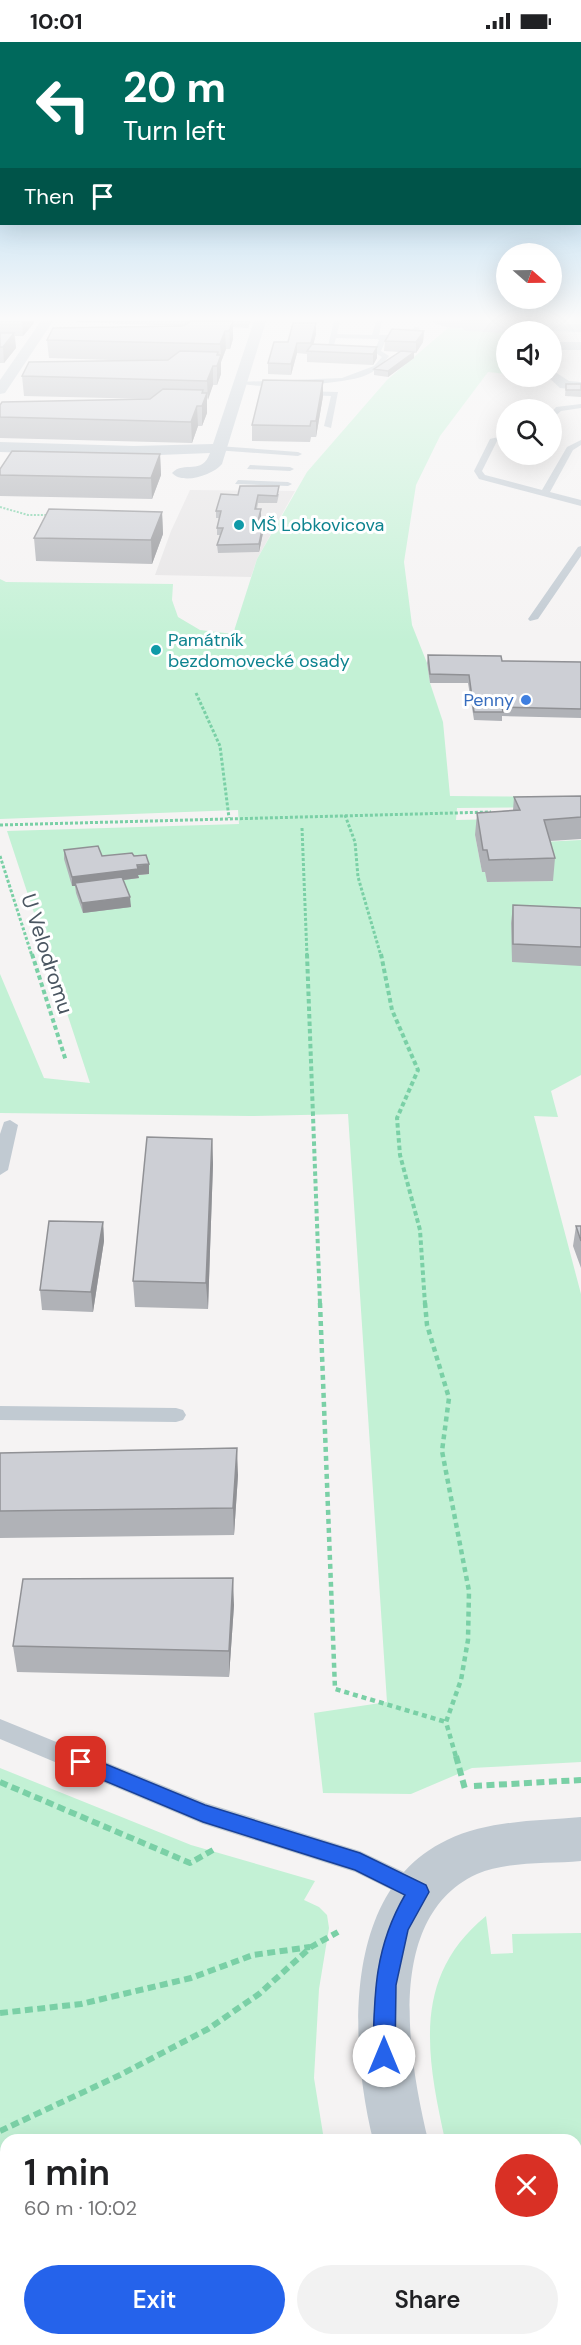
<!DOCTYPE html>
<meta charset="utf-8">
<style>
:root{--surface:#fff;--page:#f2f2f2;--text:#202124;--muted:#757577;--accent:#2563eb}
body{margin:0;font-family:"DM Sans",sans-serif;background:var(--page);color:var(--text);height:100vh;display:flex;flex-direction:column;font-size:22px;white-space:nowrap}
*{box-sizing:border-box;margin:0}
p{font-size:20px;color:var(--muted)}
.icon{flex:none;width:33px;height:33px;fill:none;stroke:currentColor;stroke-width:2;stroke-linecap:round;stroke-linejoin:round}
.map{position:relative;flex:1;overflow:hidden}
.details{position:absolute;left:0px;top:2092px;width:582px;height:212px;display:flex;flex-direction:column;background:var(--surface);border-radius:18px 18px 0 0;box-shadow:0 6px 24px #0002}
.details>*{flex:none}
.top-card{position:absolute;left:0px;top:0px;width:582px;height:183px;box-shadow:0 6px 24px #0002;background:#00695c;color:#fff;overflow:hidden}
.needle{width:39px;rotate:110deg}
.tools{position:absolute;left:496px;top:201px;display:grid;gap:12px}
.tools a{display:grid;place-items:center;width:66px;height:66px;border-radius:50%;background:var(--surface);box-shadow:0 6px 24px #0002;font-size:30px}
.pin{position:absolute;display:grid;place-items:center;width:51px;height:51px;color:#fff;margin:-26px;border-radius:12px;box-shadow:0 3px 9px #0006}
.me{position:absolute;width:66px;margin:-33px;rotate:0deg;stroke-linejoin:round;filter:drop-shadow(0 0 4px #0008)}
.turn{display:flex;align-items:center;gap:21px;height:126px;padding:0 24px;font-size:27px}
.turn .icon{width:78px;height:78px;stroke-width:2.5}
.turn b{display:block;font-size:42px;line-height:51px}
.then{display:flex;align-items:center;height:57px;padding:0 24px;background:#0003;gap:12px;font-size:22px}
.round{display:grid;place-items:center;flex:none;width:63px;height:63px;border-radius:32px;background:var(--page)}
.summary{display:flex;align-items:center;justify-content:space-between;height:102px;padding:0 24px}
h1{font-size:36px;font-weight:600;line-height:45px}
.primary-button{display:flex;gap:12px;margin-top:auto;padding:12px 24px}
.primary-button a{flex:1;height:69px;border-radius:36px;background:var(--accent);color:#fff;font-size:24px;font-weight:600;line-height:69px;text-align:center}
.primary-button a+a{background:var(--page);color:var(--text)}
.status{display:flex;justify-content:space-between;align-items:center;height:42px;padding:0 30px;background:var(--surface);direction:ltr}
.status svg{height:16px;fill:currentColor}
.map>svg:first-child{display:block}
</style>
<div class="status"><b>10:01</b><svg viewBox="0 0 49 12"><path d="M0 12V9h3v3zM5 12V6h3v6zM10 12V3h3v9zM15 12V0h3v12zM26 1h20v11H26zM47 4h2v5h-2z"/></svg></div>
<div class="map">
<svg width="581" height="2303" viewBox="0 0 581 2303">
<rect width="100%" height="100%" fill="#f5f3f3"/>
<!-- education -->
<path fill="#e6e4e5" d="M190,448L295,449L257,517L251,535L155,533L171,489Z"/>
<!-- green -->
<path fill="#c3f1d5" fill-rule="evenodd" d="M448,286L538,289L507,290V332L488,330L440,394L416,443L404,520L412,583L427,621L430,641L443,680L450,754L581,755V765L457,766L456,778L581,775L475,793L482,830H485L488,840L553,839L542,800L581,798V1033L551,1049L558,1075L534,1074L581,1252V1720L472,1726L411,1752L323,1751L314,1671L387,1660L348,1072L250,1074L0,1071V932L44,1036L90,1041L7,789L239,782L238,768L0,777V537L6,540L173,542L172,558L178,575L200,588L233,592L257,517L307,430L387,338ZM102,824L149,832L137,833L138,836L73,844Z
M0,1726L191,1803L315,1839L304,1858L319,1865L327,1873L329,1886L319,1947L314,2036L324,2098H6V2298H355L356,2303H0Z
M486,1874L491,1912L513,1911L512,1892L581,1891V2303H492L491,2298H576V2098H445C427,2015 411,1935 486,1874Z"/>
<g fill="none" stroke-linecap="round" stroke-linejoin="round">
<!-- path-far4 -->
<path stroke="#7ad0a6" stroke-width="2" stroke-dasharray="2 1.5" stroke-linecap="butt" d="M0,465L28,473H49"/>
<!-- path-far3 -->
<path stroke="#7ad0a6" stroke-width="3" stroke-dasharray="3 2" stroke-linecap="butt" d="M196,651L220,704L229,776
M345,773L355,800L358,835L381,914
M0,783L491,770
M302,786L307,914
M0,814L32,914"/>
<!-- path-far2 -->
<path stroke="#7ad0a6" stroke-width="4" stroke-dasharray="4.5 3" stroke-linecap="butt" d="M32,912L66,1019
M307,912L320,1262
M381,912L392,968L418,1028L397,1076L400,1113L420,1188L425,1262"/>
<!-- path-far1 -->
<path stroke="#7ad0a6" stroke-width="4.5" stroke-dasharray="5 4" stroke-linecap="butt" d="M320,1261L335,1647L446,1680
M425,1261L427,1283L449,1356L442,1409L469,1549L468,1598L461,1638L446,1680L456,1715"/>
<!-- path -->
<path stroke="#7ad0a6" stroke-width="6" stroke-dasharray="8 4.5" stroke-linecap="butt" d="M456,1714L465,1747
M0,1740L190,1821L213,1808
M474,1744L581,1738
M0,1971L81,1962L191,1936L253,1913L310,1905
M0,2089L120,2033L208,1987L259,1952L311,1905L338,1890"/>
<!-- service -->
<path fill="#c1cad2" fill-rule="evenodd" d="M334,279H340L337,292L372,293L376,279H382L379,293H407L415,285L420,286L411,296L386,297L381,309L389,314C382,323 375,330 364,334C344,342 255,349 238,340L342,336L374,324L382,315L374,310L379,298L377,297L336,296L332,309L343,312H326Z
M299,349L338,350L331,386L324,384L331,354L302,353Z
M581,362V366L561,369L552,377V370L556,365Z
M507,393V397L497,399L482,429L485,433L542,448L567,405L581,398V403L573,408L550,450L581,458V464L479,437L474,429L490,397Z
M218,404L298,410L302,412L298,414L215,408Z
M250,423L290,425L294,427L290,429L247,427Z
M238,438L288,440L292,442L288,444L235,442Z
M581,504V514L538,577L530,579L528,577L578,505Z
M10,1078L18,1083L8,1128L0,1133V1092L4,1080Z
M0,1364L176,1366L183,1368L186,1373L183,1378L176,1380L0,1378Z
M0,1677L206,1761L360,1809L427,1841L430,1849L427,1857L418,1861L355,1830L203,1782L0,1697Z"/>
<!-- minor -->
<path fill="#c1cad2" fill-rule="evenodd" d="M41,279H53L5,351L0,352V338Z
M254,279H266L222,422C213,433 183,443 172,431C184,418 202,434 210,411L134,414L0,410V400L134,404L213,402Z
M552,300H581V308H552Z
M552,328L569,339L581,340V348L560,346L547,334H552Z"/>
<!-- tertiary -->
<path fill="#c1cad2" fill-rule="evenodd" d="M432,279H470L474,282C467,289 439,286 432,279Z
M524,281L581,282V290L520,288L518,285Z
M581,1775V1819C549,1822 507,1819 477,1832C383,1875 409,2019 428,2098H373C350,2004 341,1848 447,1798C489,1778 536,1779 581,1775Z
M413,2298H473L474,2303H414Z"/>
<!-- tertiary-bridge -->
<path stroke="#c1cad2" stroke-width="14" d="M468,282L524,285"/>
</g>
<!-- wall -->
<path fill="#b0b2b7" d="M0,279H33L34,281L23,294H15L16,306L4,321H0Z
M76,279H251L248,286L233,285V297L230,307H226L221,320V332L217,343H213L207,358V371L202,384H198L192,401L0,396V363L151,357L24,354L22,334L140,319L49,316L47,298L184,284L76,280Z
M424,289L423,300L416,311H414V316L388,335L374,333V327L399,310L384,309L385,299Z
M316,292L313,302L377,305V316L373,323L307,320V312L297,311L291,333L268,332V321L288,300Z
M566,342H581V355L565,354Z
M323,354L316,395H311L310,400L252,399V383Z
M160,412L161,433L152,457L0,454V427Z
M279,452L277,461H258L257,467H261V474L259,483L263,491L259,510L218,511L217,503L220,493H217V486L219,476H216V469L238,453Z
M162,470L163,492L152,522L36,519L34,496Z
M428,613L502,619L581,620V676L502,674V679L474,678L468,641H430L427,621Z
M581,754V797L550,799L555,816L553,839L487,840L485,830H482L475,793L477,771L513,768L514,755Z
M64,808L102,814H134L149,832L138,833L139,836L123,838L131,865L83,871L76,851L75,844H72L64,817Z
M513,863L581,866V924L512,920L511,881Z
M212,1097L213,1122L208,1267L135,1265L133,1239Z
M103,1180L104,1199L93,1270L42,1268L40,1248Z
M576,1184H581V1226L573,1204Z
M0,1411L238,1433L234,1493L0,1496Z
M234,1563L229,1635L17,1630L13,1604Z"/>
<!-- shaded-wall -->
<path fill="#909195" d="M22,279H33L34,281L23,294Z
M229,279H230V286L233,279V297L230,307Z
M316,281V292L311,312V301Z
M225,289L226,307L221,320V332L217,343V313L218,310V320L221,313L220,302Z
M424,289L423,300L416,311V300Z
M14,291L16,306L4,321L3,305Z
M297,301V311L291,333V322Z
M377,305V316L373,323V312Z
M414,310V316L388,335V329Z
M213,324V343L208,358L207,339Z
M323,339V354L316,395V379Z
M203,348L204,359L207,351V371L202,384V351Z
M197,364L198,384L192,401L191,380Z
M160,412L161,433L152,457L151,436Z
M261,467V474L257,491V483Z
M162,470L163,492L152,522L151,498Z
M263,483V491L259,510V502Z
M149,822V832L138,833L139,836L76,844L75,841V844H72V835Z
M130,855L131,865L83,871L82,861Z
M212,1097L213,1122L208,1267L206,1241Z
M103,1180L104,1199L93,1270L91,1250Z
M237,1406L238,1433L234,1493L233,1466Z
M233,1536L234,1563L229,1635V1609Z"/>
<!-- building -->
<path fill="#cdcfd5" stroke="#909195" stroke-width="1.5" d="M191,279H233L229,289H225L220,302L47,298L53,286L183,284Z
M293,281H316L311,301H297L291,322L268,321L274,300H288Z
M392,287L424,289L416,300L385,299Z
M0,291H14L3,305H0Z
M312,302L377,305L373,312L307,309Z
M180,309L218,310L217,313H221L217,324H213L207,339L22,334L29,320L168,318Z
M401,309L414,310L388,329L374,327Z
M263,338L323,339L316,379H311L310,384L252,383Z
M566,342H581V348H566Z
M163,347L203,348L202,351H207L202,364H197L191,380L0,375V363L2,360L150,357Z
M12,409L160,412L151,436L0,433V427Z
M240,444H279L277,454L258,453L255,467H261L257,483H263L259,502L217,503L223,486H217L221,469H216L221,452L238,453Z
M49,467L162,470L151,498L34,496Z
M428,613L501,614L502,619L581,620V667L502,665L503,670H474L469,633L430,632Z
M581,754V775L544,778L555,816L489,818L487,808H483L477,771L520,768L514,755Z
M98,804L102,814L132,811L134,814L146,813L149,822L137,823L138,827L72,835L64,808Z
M122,835L130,855L82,861L75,841Z
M513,863L581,866V905L513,902Z
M147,1095L212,1097L206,1241L133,1239Z
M49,1179L103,1180L91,1250L40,1248Z
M576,1184H581V1199Z
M237,1406L233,1466L0,1469V1411Z
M233,1536L229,1609L13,1604L23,1537Z"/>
<!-- sky -->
<linearGradient id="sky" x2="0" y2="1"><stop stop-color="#85c3ea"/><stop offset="0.46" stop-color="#fafafa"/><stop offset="1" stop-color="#fafafa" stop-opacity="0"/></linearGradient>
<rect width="581" height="601" fill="url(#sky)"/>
<!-- route -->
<path fill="#2563eb" stroke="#184099" stroke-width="1.5" d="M81,1712L205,1763L360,1811L426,1843L429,1850L408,1888L396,1943L395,2014L392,2021L384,2025L377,2021L373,2014C374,1954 374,1906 405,1853L355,1828L203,1780L74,1726L72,1720L74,1714Z"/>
<!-- markers -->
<g fill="#0f9aa8" stroke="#fff" stroke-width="2">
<circle cx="239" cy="483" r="6"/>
<circle cx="156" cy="608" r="6"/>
</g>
<circle fill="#3f7fe0" stroke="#fff" stroke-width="2" cx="526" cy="658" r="6"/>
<g text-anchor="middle" stroke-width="6" stroke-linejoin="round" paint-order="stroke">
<!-- far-culture labels -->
<g font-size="18" fill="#0d838f" stroke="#fff" text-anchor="start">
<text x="251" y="489">MŠ Lobkovicova</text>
<text x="168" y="604">Památník<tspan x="168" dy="21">bezdomovecké osady</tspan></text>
</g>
<!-- far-shop labels -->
<g font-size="18" fill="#366cbe" stroke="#fff" text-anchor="end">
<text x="514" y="664">Penny</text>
</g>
<!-- street labels -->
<g font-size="21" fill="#4a5661" stroke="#fff">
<text transform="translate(47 912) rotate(72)" y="7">U Velodromu</text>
</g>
</g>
</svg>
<div class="tools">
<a><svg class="needle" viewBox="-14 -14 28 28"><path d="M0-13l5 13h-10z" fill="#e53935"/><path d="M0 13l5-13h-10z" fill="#757577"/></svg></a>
<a><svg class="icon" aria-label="sound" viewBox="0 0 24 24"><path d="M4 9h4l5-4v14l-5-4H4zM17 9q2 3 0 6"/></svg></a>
<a><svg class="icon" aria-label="search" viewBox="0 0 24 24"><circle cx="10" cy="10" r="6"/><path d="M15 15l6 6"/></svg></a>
</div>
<div class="pin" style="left:81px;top:1720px;background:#d93025"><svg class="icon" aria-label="arrive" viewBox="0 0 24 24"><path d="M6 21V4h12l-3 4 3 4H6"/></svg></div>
<svg class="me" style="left:384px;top:2014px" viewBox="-20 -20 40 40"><circle r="19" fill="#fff"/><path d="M0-13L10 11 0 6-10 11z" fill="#2563eb"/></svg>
<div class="top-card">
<div class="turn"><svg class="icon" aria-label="left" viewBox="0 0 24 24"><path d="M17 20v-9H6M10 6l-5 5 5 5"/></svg><div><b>20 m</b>Turn left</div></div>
<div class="then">Then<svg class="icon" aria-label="arrive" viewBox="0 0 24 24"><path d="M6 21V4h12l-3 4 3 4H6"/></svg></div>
</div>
<section class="details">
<div class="summary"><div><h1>1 min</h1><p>60 m · 10:02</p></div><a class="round" style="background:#d93025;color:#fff"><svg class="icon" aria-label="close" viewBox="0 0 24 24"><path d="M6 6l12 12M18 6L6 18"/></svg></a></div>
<div class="primary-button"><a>Exit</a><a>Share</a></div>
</section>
</div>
